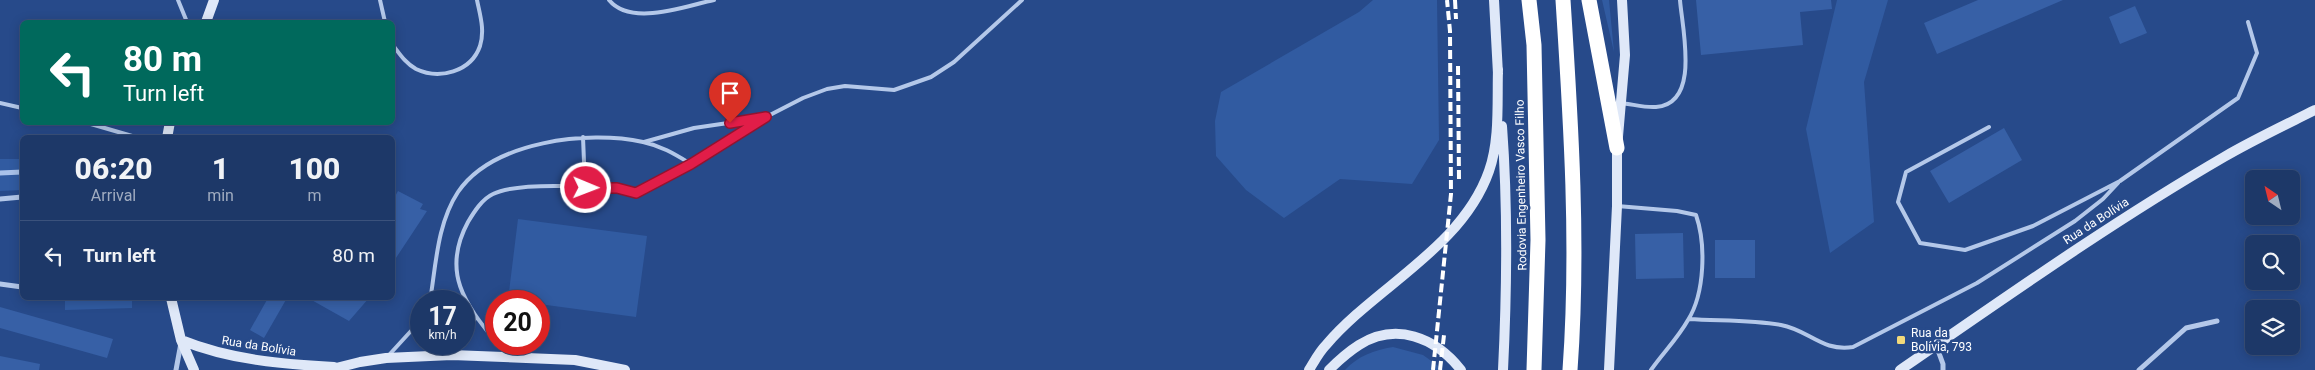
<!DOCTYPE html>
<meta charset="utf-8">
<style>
:root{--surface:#1d3868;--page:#253f6e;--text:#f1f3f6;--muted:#a0acc0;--line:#3b527c}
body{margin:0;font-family:Roboto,sans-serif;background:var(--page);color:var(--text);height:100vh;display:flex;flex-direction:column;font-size:19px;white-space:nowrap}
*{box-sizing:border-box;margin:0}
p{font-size:16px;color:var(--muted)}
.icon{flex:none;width:28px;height:28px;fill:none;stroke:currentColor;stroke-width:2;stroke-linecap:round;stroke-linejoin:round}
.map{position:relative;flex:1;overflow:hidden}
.details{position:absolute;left:20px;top:135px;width:375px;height:165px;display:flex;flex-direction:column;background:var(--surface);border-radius:8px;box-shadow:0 2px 12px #0003,0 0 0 1px var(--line)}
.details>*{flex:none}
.guide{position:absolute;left:20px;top:20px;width:375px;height:105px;border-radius:8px;box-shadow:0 2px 12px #0003,0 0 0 1px var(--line);background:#00695c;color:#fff;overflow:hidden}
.needle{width:32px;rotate:325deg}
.buttons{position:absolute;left:2245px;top:170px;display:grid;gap:10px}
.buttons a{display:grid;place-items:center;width:55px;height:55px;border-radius:8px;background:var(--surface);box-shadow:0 2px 12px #0003,0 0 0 1px var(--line);font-size:25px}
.speed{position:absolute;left:410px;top:290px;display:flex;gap:10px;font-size:25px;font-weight:700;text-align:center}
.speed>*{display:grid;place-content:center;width:65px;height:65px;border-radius:50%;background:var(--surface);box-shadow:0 2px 12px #0003,0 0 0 1px var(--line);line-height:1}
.speed small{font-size:12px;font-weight:400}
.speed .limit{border:8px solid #d22;background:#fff;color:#111}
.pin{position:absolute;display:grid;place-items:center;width:42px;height:42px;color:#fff;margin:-51px -21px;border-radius:50% 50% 50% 0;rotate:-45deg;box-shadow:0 0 5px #0007}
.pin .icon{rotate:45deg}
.me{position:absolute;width:55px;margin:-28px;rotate:91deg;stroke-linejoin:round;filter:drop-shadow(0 0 4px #0008)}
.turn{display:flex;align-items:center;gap:18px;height:105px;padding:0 20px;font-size:22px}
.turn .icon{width:65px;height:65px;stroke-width:2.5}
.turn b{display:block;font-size:35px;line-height:42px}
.eta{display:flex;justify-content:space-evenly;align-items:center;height:85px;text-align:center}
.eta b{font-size:30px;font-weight:800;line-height:35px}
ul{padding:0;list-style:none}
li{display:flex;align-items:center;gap:15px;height:70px;padding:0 20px;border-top:1px solid var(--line)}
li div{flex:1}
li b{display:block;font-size:19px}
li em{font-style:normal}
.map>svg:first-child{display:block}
</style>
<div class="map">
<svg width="2315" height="370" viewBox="0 0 2315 370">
<rect width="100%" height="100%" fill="#274a8a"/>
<!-- green -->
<path fill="#315ba1" d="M1373,0H1437L1439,140L1412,184L1340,179L1284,218L1246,190L1216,156L1215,121L1221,92L1359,12Z
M1602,0H1609L1614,52Z
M1837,0H1888L1864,82L1874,222L1830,253L1806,129Z
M0,159H22V190L0,191Z
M518,219L647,236L636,317L539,304V301L508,300Z
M65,298H132V308L65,310Z
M1393,347L1423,355L1444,370H1345C1358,356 1374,350 1393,347Z"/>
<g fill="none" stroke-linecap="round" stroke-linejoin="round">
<!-- stream -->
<path stroke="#a9c2ea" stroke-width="5" d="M0,173L22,172"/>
</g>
<!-- building -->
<path fill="#3760a6" d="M1696,0H1831L1832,9L1800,12L1803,45L1701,55Z
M1978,0H2063L1937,54L1924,23Z
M2135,6L2147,33L2120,44L2109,17Z
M2004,128L2022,160L1949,203L1930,171Z
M398,191L423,204L420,209L427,211L392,264V202Z
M1683,233L1684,278L1636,279L1635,234Z
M1715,240H1755V278H1715Z
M268,298H287L264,338L250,330Z
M308,298H369L349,321Z
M0,307L113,339L107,358L0,328Z
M0,356L40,364L39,370H0Z"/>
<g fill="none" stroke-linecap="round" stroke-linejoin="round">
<!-- service -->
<path stroke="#b4c8e9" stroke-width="4" d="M178,0L187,22
M380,0L385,22
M609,0C631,27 685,6 714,0
M392,44C399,53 405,63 416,69C439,80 471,72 480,46C485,30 480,15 477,0
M0,103L22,108
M1621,103C1632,104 1645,108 1656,107C1701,104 1682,28 1680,0
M84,122L139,138
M1989,127L1906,172L1898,202L1920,243L1965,250L2033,226L2120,181L2238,98L2257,53L2248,22
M583,137L585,187
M644,142L694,128L762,118
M1617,206L1677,211L1696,215C1706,244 1705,293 1688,320C1678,338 1663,353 1651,370
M430,301C436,265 437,224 458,192C493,141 588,130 643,142C662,146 676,155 691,164
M1689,319C1719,321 1752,320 1781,325C1809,330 1822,352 1853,347L1977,283L2075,221L2103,199L2118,183
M464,336L476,317
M496,342C465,304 441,272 468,222C474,212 482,199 493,194C519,181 608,186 636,193L691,164L766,117L803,98L827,89L845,86L894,90L931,77L954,62L1022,0
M432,344L433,354
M498,344L507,355
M453,353L459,344
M389,355L421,320"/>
<!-- minor -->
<path stroke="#b4c8e9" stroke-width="5" d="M0,199L22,197
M0,284L22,287
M1936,345L1943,364V370
M176,370L181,343
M2139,370L2186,328L2217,321"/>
<!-- secondary -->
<path stroke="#dfe8f8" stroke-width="10" d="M1494,0L1498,74
M206,22L214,0
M1502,126C1508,207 1507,289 1503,370
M167,138L170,122
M171,298L181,340L194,370
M181,340C230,360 282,364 334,367
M328,370L360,362L386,358L452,355L575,360L625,370
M1309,370C1314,362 1319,352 1326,345C1375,287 1462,248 1489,171C1500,140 1497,102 1498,69
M1329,370C1338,361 1348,352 1359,345C1396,322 1435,337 1461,370
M1609,370L1617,206V148L1625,55L1622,0
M1900,370C2006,297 2112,222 2224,157C2253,140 2285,125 2315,110"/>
<!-- motorway -->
<path stroke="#fff" stroke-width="15" d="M1529,0L1534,45L1538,240L1534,370
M1563,0C1571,123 1579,247 1570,370
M1589,0L1617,148"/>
<!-- rail -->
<path stroke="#fff" stroke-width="4" stroke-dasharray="9 4" stroke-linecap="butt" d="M1455,0L1456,19
M1458,66L1459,181
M1433,370L1451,194L1450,31L1447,0
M1440,370L1444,335"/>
</g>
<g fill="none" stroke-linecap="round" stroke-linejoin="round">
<defs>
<path id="route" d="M586,188H617L636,193L691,164L766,117L730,123"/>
</defs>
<!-- route casing -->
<use href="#route" stroke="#92132f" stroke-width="12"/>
<!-- route -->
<use href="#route" stroke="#e11d48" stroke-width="9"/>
</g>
<!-- markers -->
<rect fill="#f2d97a" stroke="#274a8a" stroke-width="2" x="1896" y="335" width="10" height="10" rx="2.5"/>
<g text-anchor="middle" stroke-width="5" stroke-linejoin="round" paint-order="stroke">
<!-- street labels -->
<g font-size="12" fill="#fff" stroke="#274a8a">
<text transform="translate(1521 185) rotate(-91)" y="4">Rodovia Engenheiro Vasco Filho</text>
<text transform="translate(2096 221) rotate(-33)" y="4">Rua da Bolívia</text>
<text transform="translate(259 346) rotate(9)" y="4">Rua da Bolívia</text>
</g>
<!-- poi labels -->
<g font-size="12" fill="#fff" stroke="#274a8a" text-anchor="start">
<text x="1911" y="337">Rua da<tspan x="1911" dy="14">Bolívia, 793</tspan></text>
</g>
</g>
</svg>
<div class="buttons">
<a><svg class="needle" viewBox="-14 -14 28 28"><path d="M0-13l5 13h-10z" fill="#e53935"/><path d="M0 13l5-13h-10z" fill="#a0acc0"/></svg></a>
<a><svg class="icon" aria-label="search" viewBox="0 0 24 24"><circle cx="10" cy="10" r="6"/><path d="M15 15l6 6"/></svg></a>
<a><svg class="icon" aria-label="layers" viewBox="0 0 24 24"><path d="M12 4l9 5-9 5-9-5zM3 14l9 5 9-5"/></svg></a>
</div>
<div class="speed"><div>17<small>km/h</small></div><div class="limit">20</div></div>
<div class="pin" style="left:730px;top:123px;background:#d93025"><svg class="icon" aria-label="arrive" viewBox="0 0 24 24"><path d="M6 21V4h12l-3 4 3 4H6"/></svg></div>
<svg class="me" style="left:586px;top:188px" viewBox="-20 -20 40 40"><circle r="17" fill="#e11d48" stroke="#fff" stroke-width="3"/><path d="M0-11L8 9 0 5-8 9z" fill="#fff"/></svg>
<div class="guide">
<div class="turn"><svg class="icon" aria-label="left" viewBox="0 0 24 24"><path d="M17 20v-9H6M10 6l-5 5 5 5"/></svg><div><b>80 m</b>Turn left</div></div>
</div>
<section class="details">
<div class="eta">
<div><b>06:20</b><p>Arrival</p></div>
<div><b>1</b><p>min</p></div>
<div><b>100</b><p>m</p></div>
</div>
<ul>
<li><svg class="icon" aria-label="left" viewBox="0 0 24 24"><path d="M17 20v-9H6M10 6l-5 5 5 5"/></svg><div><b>Turn left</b></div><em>80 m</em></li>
</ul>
</section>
</div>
